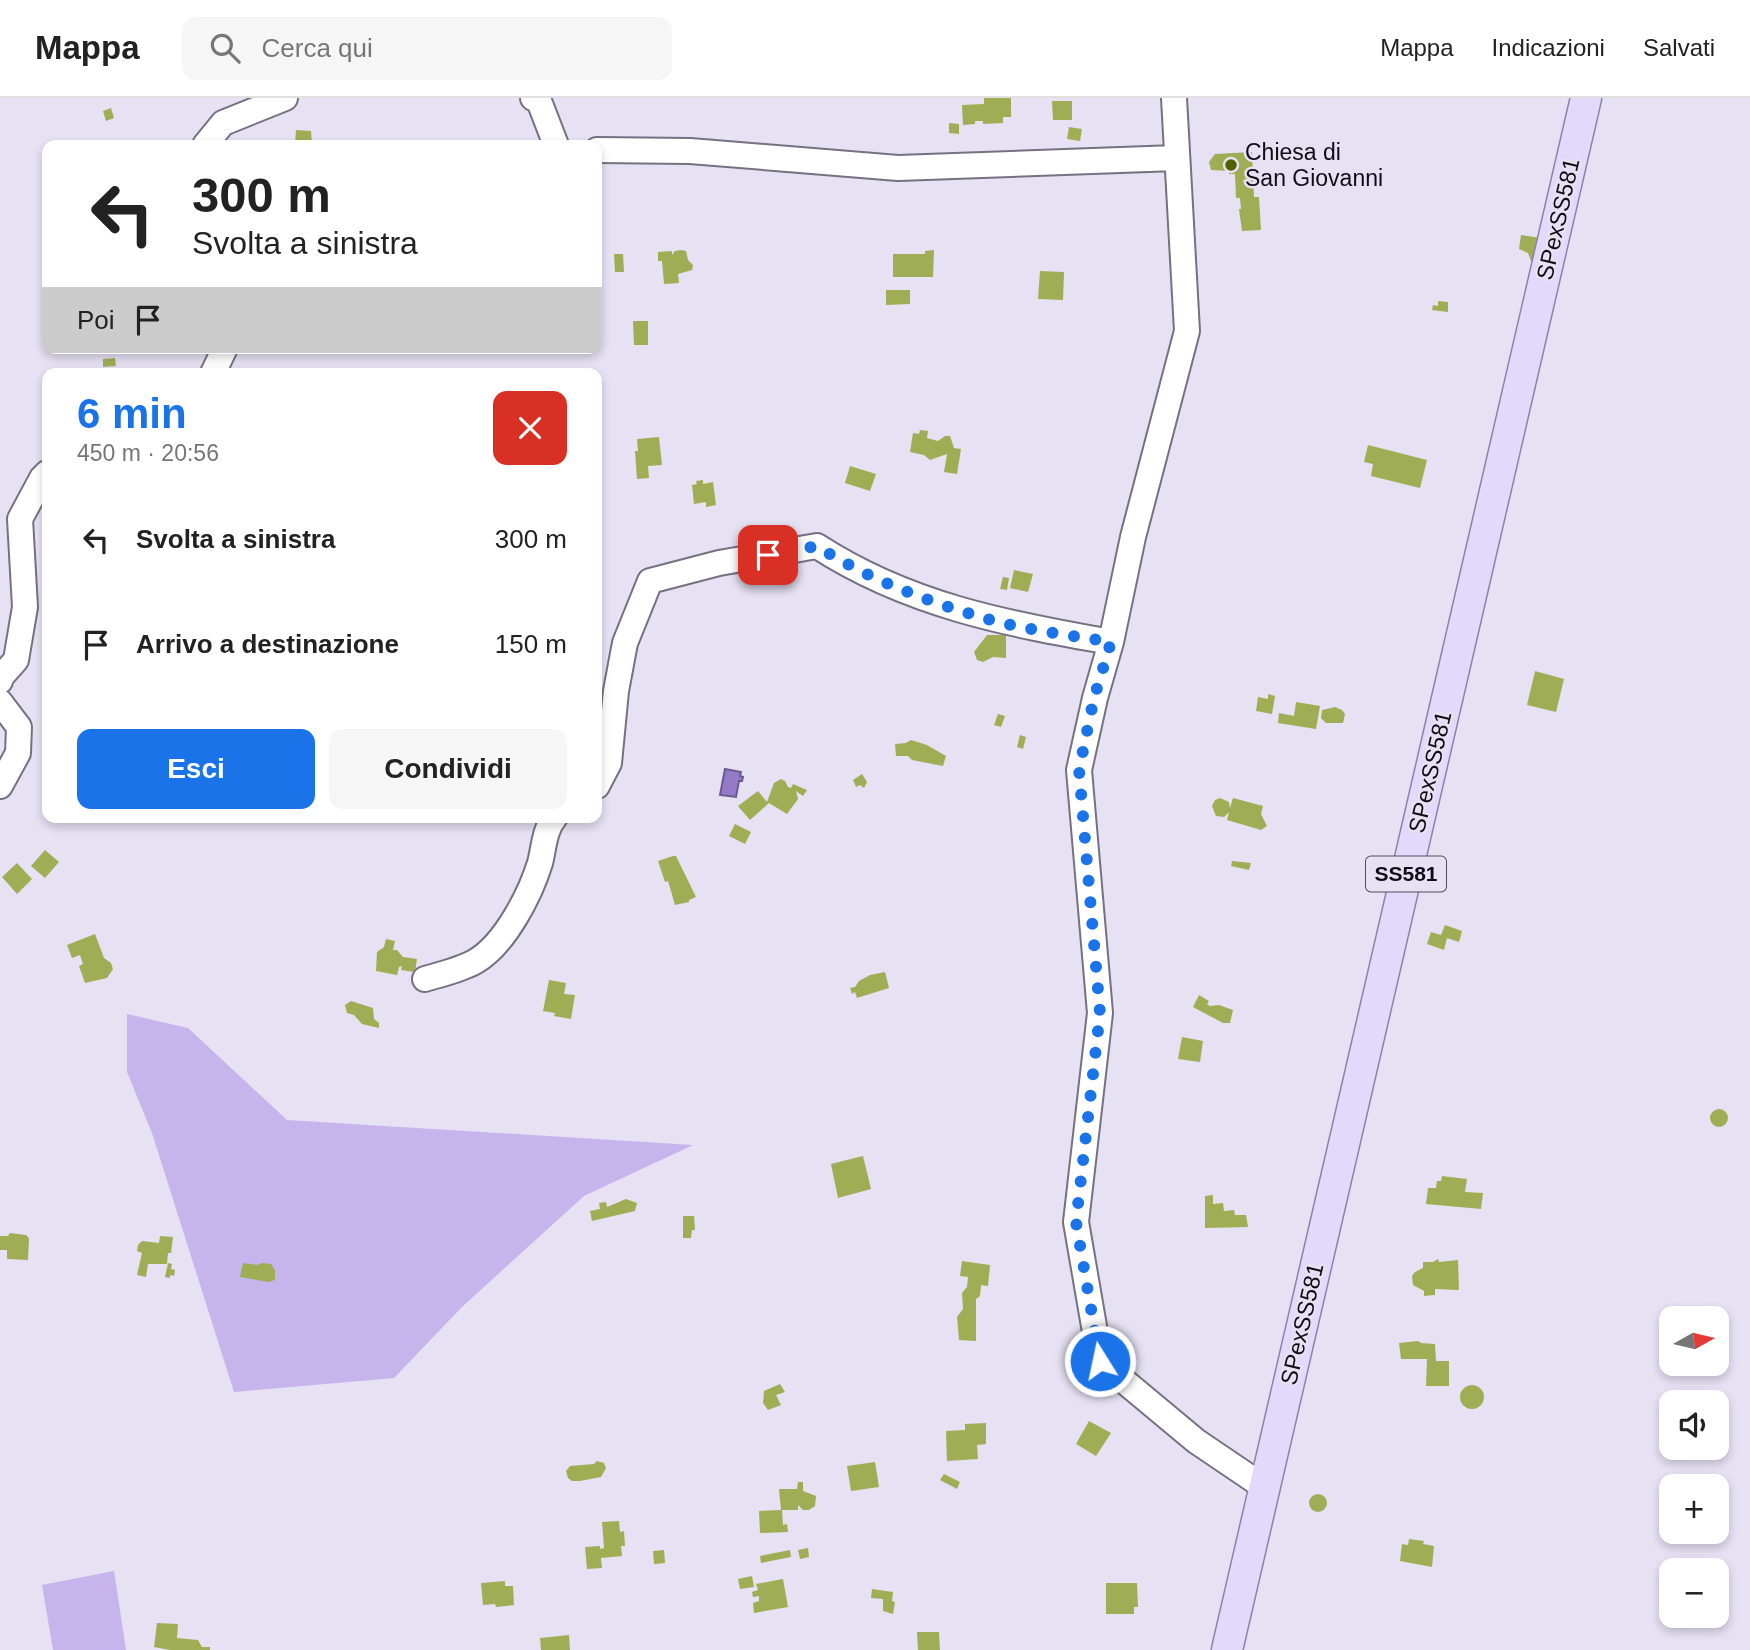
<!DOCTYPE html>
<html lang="it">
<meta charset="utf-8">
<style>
:root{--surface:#fff;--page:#f6f6f6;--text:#222;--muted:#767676;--line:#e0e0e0;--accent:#1a73e8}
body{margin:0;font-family:Arial,sans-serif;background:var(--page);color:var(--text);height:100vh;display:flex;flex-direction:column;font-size:26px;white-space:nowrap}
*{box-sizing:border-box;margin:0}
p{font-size:23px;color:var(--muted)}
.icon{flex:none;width:38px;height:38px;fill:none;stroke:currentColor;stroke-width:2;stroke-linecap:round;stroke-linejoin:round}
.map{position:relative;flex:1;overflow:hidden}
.drawer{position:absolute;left:42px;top:270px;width:560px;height:455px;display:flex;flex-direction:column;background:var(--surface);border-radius:14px;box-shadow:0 4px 10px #0003}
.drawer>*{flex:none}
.hud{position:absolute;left:42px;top:42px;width:560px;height:214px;border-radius:14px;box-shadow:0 4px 10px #0003;background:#fff;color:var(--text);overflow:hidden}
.needle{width:46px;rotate:82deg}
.controls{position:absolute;left:1659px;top:1208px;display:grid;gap:14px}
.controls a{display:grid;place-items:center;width:70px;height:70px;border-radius:14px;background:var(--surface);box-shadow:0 4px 10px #0003;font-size:35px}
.pin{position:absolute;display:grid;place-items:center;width:60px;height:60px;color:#fff;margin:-30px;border-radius:14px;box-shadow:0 4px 10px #0006}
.me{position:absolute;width:77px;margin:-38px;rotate:350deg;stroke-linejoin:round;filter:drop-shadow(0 0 5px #0008)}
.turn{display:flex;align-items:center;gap:24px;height:147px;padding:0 35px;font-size:32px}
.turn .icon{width:91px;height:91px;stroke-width:2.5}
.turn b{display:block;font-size:49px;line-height:60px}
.then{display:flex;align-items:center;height:66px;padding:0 35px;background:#0003;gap:14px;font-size:26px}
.round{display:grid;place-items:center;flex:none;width:74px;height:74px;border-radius:14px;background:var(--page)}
.summary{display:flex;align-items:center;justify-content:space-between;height:119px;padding:0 35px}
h1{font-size:42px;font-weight:800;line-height:52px;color:var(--accent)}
.action{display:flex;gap:14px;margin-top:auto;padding:14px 35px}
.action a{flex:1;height:80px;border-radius:14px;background:var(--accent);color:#fff;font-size:28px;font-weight:800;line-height:80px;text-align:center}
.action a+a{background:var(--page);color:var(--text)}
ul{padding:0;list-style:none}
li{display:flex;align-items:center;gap:21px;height:105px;padding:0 35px}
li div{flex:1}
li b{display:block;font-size:26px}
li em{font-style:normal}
header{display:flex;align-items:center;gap:42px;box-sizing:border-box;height:98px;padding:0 35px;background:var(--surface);border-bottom:2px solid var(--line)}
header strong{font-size:33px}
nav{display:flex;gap:38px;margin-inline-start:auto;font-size:24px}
.search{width:490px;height:63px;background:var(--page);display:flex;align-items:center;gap:18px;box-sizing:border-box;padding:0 24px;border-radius:14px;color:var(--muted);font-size:26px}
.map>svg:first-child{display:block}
</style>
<header>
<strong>Mappa</strong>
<div class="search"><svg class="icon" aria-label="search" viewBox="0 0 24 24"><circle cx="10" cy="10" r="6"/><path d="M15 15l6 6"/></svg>Cerca qui</div>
<nav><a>Mappa</a><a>Indicazioni</a><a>Salvati</a></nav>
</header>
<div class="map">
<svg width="1750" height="1552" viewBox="0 0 1750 1552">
<rect width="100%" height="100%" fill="#e6e1f3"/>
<!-- green -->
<path fill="#c6b4ed" d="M127,916L188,930L287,1022L693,1047L584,1098L463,1208L394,1280L234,1294L152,1035L127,974Z
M114,1473L126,1552H53L42,1487Z"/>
<!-- water -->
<path fill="#957ac7" stroke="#6d5991" stroke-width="2" d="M725,671L741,674L740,678L743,679L742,683H739L736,699L720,697Z"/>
<!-- building -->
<path fill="#9fae55" d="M984,0H1011V19H1003V25L983,26V23H975V26L963,27L962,7L984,6Z
M1052,3H1072V22H1053Z
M111,10L114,20L106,23L103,13Z
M949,25L959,26V36L949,35Z
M1069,29L1082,31L1080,43L1067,41Z
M296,32L311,33L312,47H295Z
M1252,54L1254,99H1259L1261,132L1242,133L1239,111H1241L1240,100H1236L1235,76H1229V73L1211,72L1209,64L1215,56Z
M1521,137L1541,140L1535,163H1531L1528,155L1519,151Z
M681,152L686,153L688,162L693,167L692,172L678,176L679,185L664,186L662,163H658V154L672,153V157L675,153Z
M934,152L933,179H893V156H925V153Z
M614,156H623L624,174H615Z
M1040,173L1064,174L1063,202L1038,201Z
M886,192H910V206L886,207Z
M1438,203L1448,204V214L1432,212L1433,207L1438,208Z
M633,223H648V247H634Z
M142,250H164V255H142Z
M115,260L116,268L103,269V261Z
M920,332L928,333L927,340L938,343L945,338H950L954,350L961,351L957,376L944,374L947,356L930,362L924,357L910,354L913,335L919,336Z
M659,339L662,367L648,368L649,380L637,381L635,353H638L637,341Z
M1368,347L1427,362L1420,390L1371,378L1373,366L1364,364Z
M850,368L876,376L870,393L845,385Z
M703,382V386L713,384L716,407L706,409V404L694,406L692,387L697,386L696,383Z
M1014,472L1033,476L1028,494L1010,490Z
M1003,479L1009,480L1007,492L1000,491Z
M987,537H1006V560L993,559L983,564L977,562L974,554Z
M1535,573L1564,581L1556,614L1527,607Z
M1268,596L1275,598L1272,616L1256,613L1258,599L1268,601Z
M1296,604L1320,608L1316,631L1278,625L1279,615L1294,618Z
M1335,609L1342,612L1345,616L1343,625H1326L1321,620L1322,612Z
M998,616L1005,618L1001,629L994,627Z
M1020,637L1026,639L1023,651L1017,649Z
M911,642L927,647L946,658L943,668L912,662L908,658H896L895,646L906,645Z
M862,676L867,684L864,690L860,687L856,689L853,682Z
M781,681L785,683L788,689L791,690L793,686L807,692L803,698L796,693L798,701L787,716L769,705L750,722L738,708L758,693L767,704L774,685Z
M1220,700L1229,704L1230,710L1233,700L1263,708L1261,716L1267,728L1261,732L1227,722L1229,714L1224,719L1216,718L1212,708L1215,702Z
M735,726L751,734L745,746L729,738Z
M45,752L59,764L45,780L31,768Z
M673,758H676L696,799L689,802V804L675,807L668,783L665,784L658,763Z
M1232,763L1251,765L1249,772L1231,768Z
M17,765L32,781L17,796L2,779Z
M1445,827L1462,833L1459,844L1447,840L1444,852L1427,846L1431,834L1441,837Z
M95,836L104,860L111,865L113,871L107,880L85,885L79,868L83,866L80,857L72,860L67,847Z
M386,841L395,843L393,852H397L403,859L417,861L415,874L401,872L402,868L399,869L397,877L376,873L377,854L384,849Z
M885,874L889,890L857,900L855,894L852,896L850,890L855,889L859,883L870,877Z
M549,882L566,885L564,896L575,897L571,921L554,918L555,915L543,913Z
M1199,897L1209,903L1207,906L1210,908L1219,907L1233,912L1230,925H1223L1193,909Z
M351,903L373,910L374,921L379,925V930L362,926L354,917L347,915L345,907Z
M1182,939L1203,943L1200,964L1178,961Z
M1710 1020a9 9 0 1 1 18 0a9 9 0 1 1-18 0Z
M863,1058L871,1091L838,1100L831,1066Z
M1442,1078L1467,1081L1465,1094L1483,1095L1481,1111L1426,1106L1428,1090H1436L1437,1083H1441Z
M1213,1097V1106L1223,1105L1224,1113L1234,1112L1235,1117H1246L1248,1129L1205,1130V1098Z
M626,1101L637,1105L635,1113L592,1123L590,1113L600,1111L599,1105L606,1104L607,1109Z
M683,1118H694L695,1132H692L691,1140H683Z
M10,1135L26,1137L29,1140L28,1162L7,1161V1152H0V1138H8Z
M160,1138L173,1139L171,1155H168L167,1166H148L146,1179L137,1177L142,1155L137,1153L138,1147L142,1143L159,1145Z
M1438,1161L1439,1164L1458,1162L1459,1192L1435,1191V1197L1424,1198V1193L1413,1187L1412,1178L1415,1174L1423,1170V1164H1433Z
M962,1163L990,1167L988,1188L981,1187L980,1198L976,1201V1243L959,1242L957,1219L963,1211L962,1195L967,1189L968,1179L960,1178Z
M168,1165L172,1166L171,1171L175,1172L174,1178L170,1177V1180L165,1179Z
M243,1165L257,1167L262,1165L271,1166L275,1172V1182L268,1184L240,1179Z
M1418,1243L1421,1245L1435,1246L1436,1263H1449V1288H1426L1427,1261H1401L1399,1245Z
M780,1286L785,1294L776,1297L781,1307L768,1312L763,1305L764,1293Z
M1460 1299a12 12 0 1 1 24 0a12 12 0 1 1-24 0Z
M1089,1323L1111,1335L1096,1358L1076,1346Z
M986,1325V1346L977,1347L978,1361L947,1363L946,1333L965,1332V1326Z
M597,1363L604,1365L606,1370L601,1379L580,1383H572L568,1380L566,1373L570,1368L594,1366Z
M875,1364L879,1389L851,1393L847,1368Z
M944,1376L960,1384L957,1391L940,1382Z
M798,1384H803V1393L816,1398L815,1408L809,1412H803L798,1407V1412H782L783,1427L787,1426L788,1434L760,1435L759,1413L781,1412L779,1391H797Z
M1309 1405a9 9 0 1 1 18 0a9 9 0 1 1-18 0Z
M619,1423L620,1434L624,1433L625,1448H621L622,1458L601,1460L602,1470L587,1471L585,1449L600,1448V1451L604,1450L602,1424Z
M1409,1441L1424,1443L1423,1446L1434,1448L1432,1469L1400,1463L1402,1446L1408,1447Z
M808,1450L809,1459L800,1461L798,1452Z
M664,1452L665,1465L654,1466L653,1453Z
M790,1452L791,1459L761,1465L760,1458Z
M752,1478L754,1489L740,1491L738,1481Z
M783,1481L788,1509L754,1515L753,1505L759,1503V1498L753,1499L752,1494L758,1492L756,1486Z
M505,1483V1488H513L514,1507L496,1509L495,1506L483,1507L481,1485Z
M1106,1485H1137L1138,1509H1134V1516H1106Z
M872,1491L893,1494L892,1503L895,1504L893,1516L883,1513V1501L871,1500Z
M157,1525L178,1526L177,1540L198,1542L202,1549H210V1552H170L154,1549Z
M917,1534H939L940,1552H918Z
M569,1537L570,1552H541L540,1540Z"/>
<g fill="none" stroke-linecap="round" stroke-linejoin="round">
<defs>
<path id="minor" d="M533,0L539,3L556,47
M1174,0L1187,233L1133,439L1111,544L1095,600L1079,672L1100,915L1076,1124L1100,1263L1196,1343L1264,1389
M205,47L223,25L285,0
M597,52L690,53L898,70L1176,60
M213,275L225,250
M0,583L1,579L16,562L25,509L20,421L42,380L47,375
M0,604L19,629L18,655L0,688
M597,688L609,665L616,593L625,545L650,483L719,465L817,448C908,507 1007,526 1111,544
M425,881C441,876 461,872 476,863C505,846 530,797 540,765C544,750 544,732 555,719"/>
<path id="major" d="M1227,1552L1586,0"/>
</defs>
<!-- minor casing -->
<use href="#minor" stroke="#767181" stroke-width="28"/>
<!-- major casing -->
<use href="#major" stroke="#8d81a8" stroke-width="33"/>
<!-- minor -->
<use href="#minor" stroke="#fff" stroke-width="24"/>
<!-- major -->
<use href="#major" stroke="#e3d9fb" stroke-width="30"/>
</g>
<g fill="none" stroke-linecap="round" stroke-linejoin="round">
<!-- route -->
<path stroke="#1a73e8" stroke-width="12" stroke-dasharray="0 21.6" d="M768,457L817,448C868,481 926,503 984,520C1025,532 1069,537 1111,544L1094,600L1079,672L1100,915L1076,1124L1100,1263"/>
</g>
<!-- markers -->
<circle fill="#556100" stroke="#e6e1f3" stroke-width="2.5" cx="1231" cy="67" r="7"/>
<g text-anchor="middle" stroke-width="5" stroke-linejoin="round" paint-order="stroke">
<!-- shield labels -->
<rect fill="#e6e1f3" stroke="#504d56" stroke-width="2" x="1366" y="758.5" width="80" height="35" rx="5"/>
<g font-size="21" font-weight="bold" fill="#0f0d13">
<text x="1406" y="783">SS581</text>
</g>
<!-- poi labels -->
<g font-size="23" fill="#0f0d13" stroke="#e6e1f3" text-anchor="start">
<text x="1245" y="62">Chiesa di<tspan x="1245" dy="26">San Giovanni</tspan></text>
</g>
<!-- street labels -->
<g font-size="23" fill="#0f0d13" stroke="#e6e1f3">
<text transform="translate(1558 121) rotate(-77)" y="8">SPexSS581</text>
<text transform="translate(1430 674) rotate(-77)" y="8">SPexSS581</text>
<text transform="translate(1302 1226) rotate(-77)" y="8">SPexSS581</text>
</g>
</g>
</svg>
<div class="controls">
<a><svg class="needle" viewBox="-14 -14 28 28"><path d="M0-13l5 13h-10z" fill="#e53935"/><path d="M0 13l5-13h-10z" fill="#767676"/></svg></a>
<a><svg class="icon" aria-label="sound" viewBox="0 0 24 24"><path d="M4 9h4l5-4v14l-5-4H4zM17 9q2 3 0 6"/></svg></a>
<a>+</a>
<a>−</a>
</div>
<div class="pin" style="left:768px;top:457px;background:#d93025"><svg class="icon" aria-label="arrive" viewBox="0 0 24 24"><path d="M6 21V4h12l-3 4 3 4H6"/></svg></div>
<svg class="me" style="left:1100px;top:1263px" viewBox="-20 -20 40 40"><circle r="17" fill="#1a73e8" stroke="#fff" stroke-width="3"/><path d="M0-11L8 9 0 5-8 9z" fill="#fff"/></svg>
<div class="hud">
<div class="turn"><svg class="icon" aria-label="left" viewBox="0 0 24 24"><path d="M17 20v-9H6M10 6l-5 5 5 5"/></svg><div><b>300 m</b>Svolta a sinistra</div></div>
<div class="then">Poi<svg class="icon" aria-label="arrive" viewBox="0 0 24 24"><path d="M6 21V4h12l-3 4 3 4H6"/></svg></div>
</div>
<section class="drawer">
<div class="summary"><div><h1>6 min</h1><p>450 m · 20:56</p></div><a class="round" style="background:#d93025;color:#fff"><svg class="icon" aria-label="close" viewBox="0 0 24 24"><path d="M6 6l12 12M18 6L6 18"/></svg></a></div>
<ul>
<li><svg class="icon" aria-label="left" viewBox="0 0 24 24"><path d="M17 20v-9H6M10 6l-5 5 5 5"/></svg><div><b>Svolta a sinistra</b></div><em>300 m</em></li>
<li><svg class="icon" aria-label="arrive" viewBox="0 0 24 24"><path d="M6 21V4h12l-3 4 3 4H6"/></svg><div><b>Arrivo a destinazione</b></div><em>150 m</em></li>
</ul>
<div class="action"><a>Esci</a><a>Condividi</a></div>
</section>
</div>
